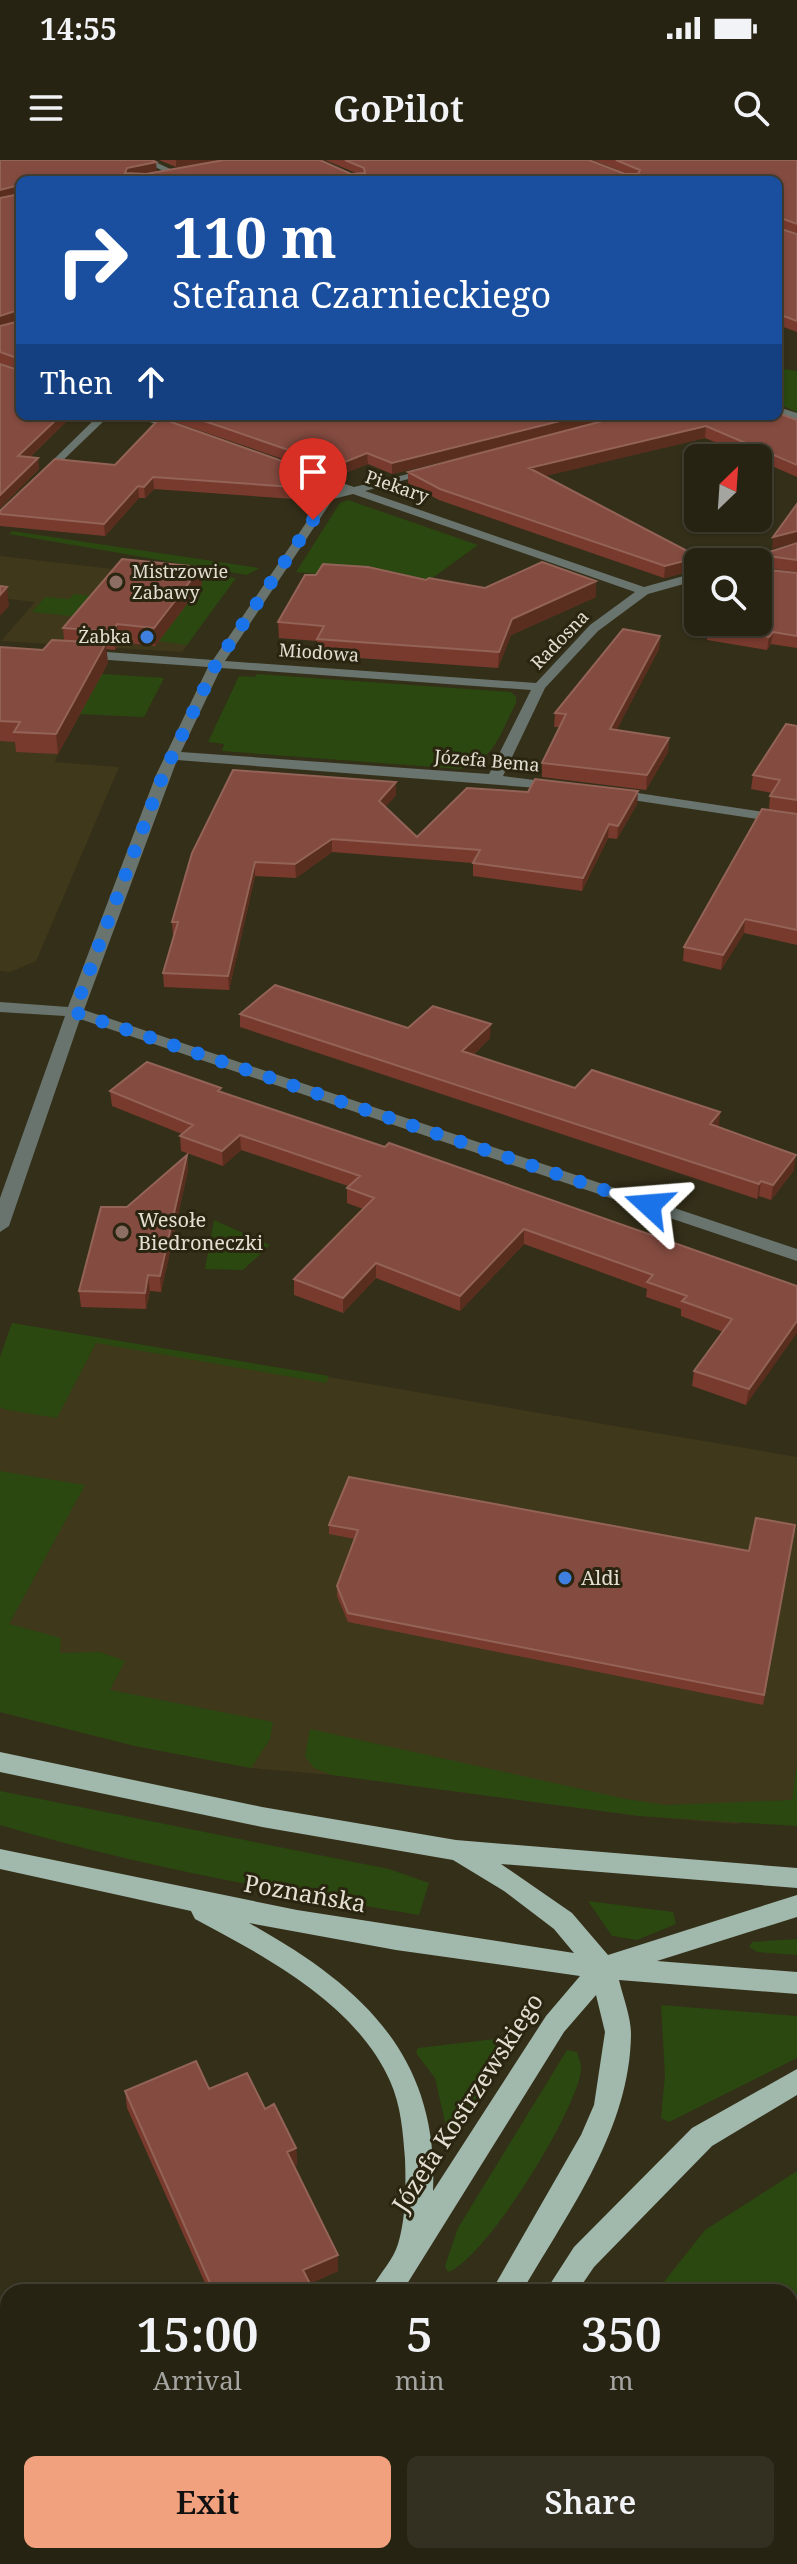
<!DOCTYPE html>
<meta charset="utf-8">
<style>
:root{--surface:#272313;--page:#332f21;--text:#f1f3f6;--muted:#a4a4a0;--line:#434033;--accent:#f1a17d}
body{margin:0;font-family:"Noto Serif",serif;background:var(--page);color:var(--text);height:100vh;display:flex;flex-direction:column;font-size:30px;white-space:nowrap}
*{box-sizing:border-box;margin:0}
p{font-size:26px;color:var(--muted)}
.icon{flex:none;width:44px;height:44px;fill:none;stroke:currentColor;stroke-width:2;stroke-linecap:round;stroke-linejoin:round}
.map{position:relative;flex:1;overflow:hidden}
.details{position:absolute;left:0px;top:2124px;width:798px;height:280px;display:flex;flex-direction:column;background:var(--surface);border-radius:24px 24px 0 0;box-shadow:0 2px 6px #0004,0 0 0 2px var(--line)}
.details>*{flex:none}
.top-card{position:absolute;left:16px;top:16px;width:766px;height:244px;border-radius:12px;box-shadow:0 2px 6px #0004,0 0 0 2px var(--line);background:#1a4fa0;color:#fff;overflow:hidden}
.needle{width:52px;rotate:25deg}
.fabs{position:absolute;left:684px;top:284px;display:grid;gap:16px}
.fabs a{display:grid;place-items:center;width:88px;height:88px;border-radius:12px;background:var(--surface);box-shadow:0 2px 6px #0004,0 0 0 2px var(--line);font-size:40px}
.pin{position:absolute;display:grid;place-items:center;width:68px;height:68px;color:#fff;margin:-82px -34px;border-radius:50% 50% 50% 0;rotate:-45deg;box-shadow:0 0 8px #0007}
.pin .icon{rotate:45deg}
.me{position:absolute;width:88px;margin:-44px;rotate:289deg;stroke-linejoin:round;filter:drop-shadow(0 0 6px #0008)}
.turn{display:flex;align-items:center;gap:28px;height:168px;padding:0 24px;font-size:36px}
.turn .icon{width:104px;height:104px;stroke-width:2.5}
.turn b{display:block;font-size:56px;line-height:68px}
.then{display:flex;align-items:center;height:76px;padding:0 24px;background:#0003;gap:16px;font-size:30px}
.eta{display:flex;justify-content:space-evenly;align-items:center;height:136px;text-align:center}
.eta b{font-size:48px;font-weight:600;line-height:56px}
.action{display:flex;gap:16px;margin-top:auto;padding:16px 24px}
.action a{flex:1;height:92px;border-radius:12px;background:var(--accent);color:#111;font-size:32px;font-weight:600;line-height:92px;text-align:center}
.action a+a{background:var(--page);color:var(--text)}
.status{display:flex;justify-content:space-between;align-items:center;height:56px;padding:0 40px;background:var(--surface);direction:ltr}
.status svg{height:22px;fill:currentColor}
header{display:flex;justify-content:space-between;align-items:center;height:104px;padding:0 24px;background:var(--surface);font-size:36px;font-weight:600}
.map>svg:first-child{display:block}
</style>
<div class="status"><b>14:55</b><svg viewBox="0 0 49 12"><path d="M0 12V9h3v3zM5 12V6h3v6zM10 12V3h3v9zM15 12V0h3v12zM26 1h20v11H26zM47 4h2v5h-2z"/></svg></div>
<header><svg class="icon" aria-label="menu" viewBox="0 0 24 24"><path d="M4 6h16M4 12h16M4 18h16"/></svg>GoPilot<svg class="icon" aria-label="search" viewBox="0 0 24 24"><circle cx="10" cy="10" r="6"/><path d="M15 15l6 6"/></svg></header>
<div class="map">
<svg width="797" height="2404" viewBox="0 0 797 2404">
<rect width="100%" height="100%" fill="#342f19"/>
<!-- built -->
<path fill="#3f381b" d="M0,396L225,422L230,425L182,492L1,481L35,442L0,438Z
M0,497L98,514L164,518L144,557L80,554L58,594L55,602L119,607L36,801L10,812L0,811Z
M12,1163L797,1297V1640L737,1664L639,1656L332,1615L251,1608L135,1586L0,1552V1197Z"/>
<!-- green -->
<path fill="#2a4810" d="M778,208L797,211V252L778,244Z
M348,340L478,385L417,429L377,420L296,412L340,343Z
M12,371L260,408L247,415L9,374Z
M198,413L236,418L187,485L159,481L192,437Z
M74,434L107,437L90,458L32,452L45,437L69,439Z
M102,514L164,518L144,557L80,554Z
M257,514L511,532L516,537V543C501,571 494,603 460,609L222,591L224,584L208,582L239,516L255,517Z
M214,1060L270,1085L243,1110L205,1109Z
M12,1163L329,1216L326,1223L96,1183L57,1258L7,1250L0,1247V1197Z
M0,1311L85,1325L9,1464L61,1478L60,1493L100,1492L125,1501L110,1530L273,1562L270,1579L251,1608L135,1586L0,1552Z
M310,1569L626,1639L665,1645L792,1640L797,1603V1666L639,1656L332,1615L314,1608L305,1596Z
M0,1631L389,1709L429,1723L419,1755C277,1731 138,1706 0,1665Z
M588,1741L673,1752L676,1764L637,1780L612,1776Z
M797,1779V1795L757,1792L749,1787L752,1782Z
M661,1845L797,1856V1898L669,1962L661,1958L665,1915Z
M513,1877L515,1881L454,1981L449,1980L435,1918L416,1893L418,1888Z
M567,1890L577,1892C578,1897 582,1905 581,1910C577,1951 485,2100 448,2112L445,2106L458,2068Z
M797,2011V2402L790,2396V2132H656L705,2070Z
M8,2360V2396H58L50,2404H0V2367Z
M496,2396H589L586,2404H493Z"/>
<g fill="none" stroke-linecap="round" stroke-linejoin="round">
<!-- minor -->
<path fill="#69746e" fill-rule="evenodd" d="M140,0H151L179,13L172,15Z
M778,247L797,253V260L778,254Z
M98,256H109L0,361V352Z
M134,256H149L188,271L179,273Z
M292,306L354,327L437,307V311L365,331L644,427L698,412V420L648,434L598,471L545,528L503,616L559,623L564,624V630L177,600L84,850L797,1089V1101L80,859L9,1066L0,1072V1038L65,856L0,852V842L68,847L156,615L208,507L80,498L74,494L80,490L213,500L325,335L342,330L288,311V307ZM353,334L635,432L590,465L536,523L225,501L333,339ZM221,508L531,530L489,614L181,592Z
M797,384V392L758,403L741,402Z
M611,629L797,657V665L606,636V630Z"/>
<!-- major -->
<path fill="#a1b8ac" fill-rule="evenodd" d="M0,1592L262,1647L456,1680L797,1708V1728L501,1704L572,1753L608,1795L797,1735V1757L657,1801L797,1812V1834L619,1820C623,1837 631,1857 631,1874C630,1970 568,2052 522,2132H491L581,1975L594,1945L605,1872L596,1835L564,1872L402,2132H370C377,2116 393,2101 398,2084C406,2058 406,2026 405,1999C403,1973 401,1945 390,1921C355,1843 266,1797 195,1759L191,1751L0,1709V1689L297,1750L574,1793L554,1769L504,1731L453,1700L262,1667L0,1612ZM249,1763L396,1790L580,1816L546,1856L433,2031C439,1894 360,1825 249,1763Z
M797,1909V1935L712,1986L594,2107L577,2132H545L574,2087L692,1968Z
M211,2396H244L241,2404H208Z
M328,2396H362L359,2404H325Z"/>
</g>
<!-- wall -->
<path fill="#793a2e" d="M0,0L157,11L143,14H146L205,3L176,7L159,0H320L351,14L356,13L325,0H589L628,14L593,0H797V73L778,67V20H20V161L7,164L20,161V256H72L30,297L38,298L39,309L0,348L18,210L19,209L0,203Z
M778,68L797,74V172L778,165Z
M169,256H778L797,260V317L758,300V298H753L705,278L544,316L691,393L690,405L687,412L664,418L439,340L408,323V312L605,261L392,314L368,304L335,317L169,260Z
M115,305L316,313V324L299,331L294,339L154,329L145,338H139L105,376L0,366V351Z
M797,383V412L759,407L760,395Z
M759,409L797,413V488L771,484L767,490L707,480L708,468Z
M426,420L485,428L596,437L511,475L498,508L317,495V481L279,478L278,462Z
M202,424L155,486L119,482L115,490L106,489L108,503L58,594L16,592L15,582L0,581V487L43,490L64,480L63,468Z
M660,476L659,489L616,570L669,578L668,592L646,630L542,617V603L560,567H554L555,553Z
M797,566V654L769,649L770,636L772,633L751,629L753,615Z
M396,622V635L385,647L417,677L528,632L638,631L637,644L617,679L608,678L582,731L473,716V703L332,692L296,718L255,716L229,830L164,827L163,813L174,776H173L172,762L192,693Z
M797,654V785L744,773L721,810L683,801L684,787Z
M240,854L408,868L490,878L473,895L575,928L720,952L718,967L794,1010L771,1040L759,1036L757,1039L240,867Z
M110,931L222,932L797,1126L746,1245L692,1226L694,1211L723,1172L681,1156V1149L646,1137L647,1129L524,1084L460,1151L376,1118L343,1153L294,1135V1119L363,1049L347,1043V1028L348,1026L241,990L223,1006L181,991L180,976L182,974L112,946Z
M187,995L188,1010L161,1132L150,1131L146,1149L81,1147L79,1131Z
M329,1365L749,1391L795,1365L763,1545L348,1462L337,1436V1426L355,1379L329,1374Z
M209,1929L265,1949L296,1988L297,2005L294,2006L338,2095V2111L309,2124L312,2132H209L127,1948L125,1931Z"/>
<!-- shaded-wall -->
<path fill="#592e1e" d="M176,0H232L176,7Z
M156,2L157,11L127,17L125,13L127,8Z
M19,25L20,34L0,39V30Z
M18,150L19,160L0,166V156Z
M60,256H72L19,307L18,296Z
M580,256H623L392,314V303Z
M706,266L705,278L529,320V308Z
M367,293L368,304L335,317V306Z
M38,298L39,309L0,348V335Z
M316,313V324L299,331L294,339L293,327L299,319Z
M153,317L154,329L145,338L144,327Z
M138,326L139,338L105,376L104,364Z
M797,371V382L772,389L773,377Z
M691,393L690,405L687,412L664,418L665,406Z
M201,407L202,424L155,486L154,468Z
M596,421V437L511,475L498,508L499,492L512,459Z
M7,427L9,446L0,456V435Z
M117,464L119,482L115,490L113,472Z
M773,472L771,484L767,490L769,477Z
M660,476L659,489L610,583V569Z
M106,483L108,503L58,594L56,574Z
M669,578L668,592L646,630L647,615Z
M396,622V635L379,654V641Z
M638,631L637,644L617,679L618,666Z
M609,664L608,678L582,731L583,718Z
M332,679V692L296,718L295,704Z
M255,702V716L229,830L228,816Z
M745,759L744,773L721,810L723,795Z
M491,864L490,878L462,905V891Z
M720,952L719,966L708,979L710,964Z
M240,975L241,990L223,1006L222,991Z
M187,995L188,1010L161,1132L160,1116Z
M796,995L794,1010L771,1040L773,1025Z
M761,1021L759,1036L757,1039L759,1024Z
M524,1069V1084L460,1151V1136Z
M376,1103V1118L343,1153V1138Z
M148,1115L150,1131L146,1149L145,1133Z
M797,1161V1173L746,1245L749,1229Z
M296,1988L297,2005L288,2009L287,1992Z
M338,2095V2111L304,2126L303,2110Z"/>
<!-- building -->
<path fill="#844b40" stroke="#936357" stroke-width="2" d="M0,0H152L156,2L127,8L125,13L146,14L224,0H320L351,14L365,13L364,8L345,0H589L625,14H638L640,10L616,0H797V64L778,57V20H20V26L19,25L0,30Z
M20,34V151L18,150L0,156V38Z
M778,68L797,74V161L778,154Z
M20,161V199L0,192V166Z
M0,204L18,210L20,209V256H60L18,296L38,298L0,335Z
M778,253L797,260V305L706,266L529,308L691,393L688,400L665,406L440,329L408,312L622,256H778Z
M190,256H580L392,303L367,293L335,306Z
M160,258L316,313L299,319L293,327L153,317L144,327L138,326L104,364L0,354V351L55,299L115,305Z
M797,344V371L773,377Z
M797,383V400L760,395Z
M122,399L201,407L154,468L117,464L113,472L63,468Z
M542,402L596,421L512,459L499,492L317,479L324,466L278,462L305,415H316L323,404L368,407L426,420L429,418L485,428Z
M758,406L759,409L797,413V476L773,472L769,477L708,468L712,462H758Z
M0,426L7,427L0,435Z
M623,469L660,476L610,569L669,578L647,615L542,603L566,554L555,553Z
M52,480L106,483L56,574L14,572L20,562L0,561V487L43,490Z
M786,564L797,566V640L770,636L780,620L753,615Z
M233,610L396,622L379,641L417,677L467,628L528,632L535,619L638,631L618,666L609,664L583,718L473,703L480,690L332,679L295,704L255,702L228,816L163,813L178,762H172L192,693Z
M762,649L797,654V770L745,759L723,795L684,787Z
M275,825L408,868L433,846L491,864L462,891L575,928L592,910L720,952L710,964L796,995L773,1025L761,1021L759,1024L240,854Z
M147,902L221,928L218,931L385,987L389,983L797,1126V1161L749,1229L694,1211L732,1159L682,1141L687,1136L647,1122L653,1115L524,1069L460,1136L376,1103L343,1138L294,1119L374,1038L347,1028L360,1016L240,975L222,991L180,976L193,965L110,931Z
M187,995L160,1116L148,1115L145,1133L79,1131L101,1047H127Z
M349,1317L749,1391L756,1358L795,1365L764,1535L348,1453L337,1426L358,1370L329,1365Z
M196,1901L209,1929L247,1913L265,1949L274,1944L296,1988L287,1992L338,2095L303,2110L312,2128L304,2132H214L125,1931Z
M790,2384L797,2387V2404H592L595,2396H790Z"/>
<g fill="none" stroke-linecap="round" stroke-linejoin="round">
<!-- route -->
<path stroke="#1a73e8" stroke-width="14" stroke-dasharray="0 25.2" d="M313,360L216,504L163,615L74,852L649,1045"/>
</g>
<!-- markers -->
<g fill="#8d6e63" stroke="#2a2510" stroke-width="3">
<circle cx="116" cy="422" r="8"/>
<circle cx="122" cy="1072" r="8"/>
</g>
<g fill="#3f7fe0" stroke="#2a2510" stroke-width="3">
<circle cx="147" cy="477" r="8"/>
<circle cx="565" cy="1418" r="8"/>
</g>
<g text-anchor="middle" stroke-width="6" stroke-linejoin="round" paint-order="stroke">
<!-- far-street labels -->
<g font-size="18" fill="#e3e0d3" stroke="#2a2510">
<text transform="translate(397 327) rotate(19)" y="6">Piekary</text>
<text transform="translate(560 480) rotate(-46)" y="6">Radosna</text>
<text transform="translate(319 493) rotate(4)" y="6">Miodowa</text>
<text transform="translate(487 601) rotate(5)" y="6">Józefa Bema</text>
</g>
<!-- far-poi labels -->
<g font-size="18" fill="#e3e0d3" stroke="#2a2510" text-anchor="start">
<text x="132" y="418">Mistrzowie<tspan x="132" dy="21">Zabawy</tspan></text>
<text x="131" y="483" text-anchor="end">Żabka</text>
</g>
<!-- poi labels -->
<g font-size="20" fill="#e3e0d3" stroke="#2a2510" text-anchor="start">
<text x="138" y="1067">Wesołe<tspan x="138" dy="23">Biedroneczki</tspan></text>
<text x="581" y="1425">Aldi</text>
</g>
<!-- near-street labels -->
<g font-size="24" fill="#e3e0d3" stroke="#2a2510">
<text transform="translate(305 1734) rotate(10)" y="8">Poznańska</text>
<text transform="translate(468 1943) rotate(-57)" y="8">Józefa Kostrzewskiego</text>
</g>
</g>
</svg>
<div class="fabs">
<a><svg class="needle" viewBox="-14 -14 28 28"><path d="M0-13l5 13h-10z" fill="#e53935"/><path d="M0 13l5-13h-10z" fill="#a4a4a0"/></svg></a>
<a><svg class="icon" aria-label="search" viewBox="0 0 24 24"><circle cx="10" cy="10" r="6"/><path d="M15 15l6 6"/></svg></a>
</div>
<div class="pin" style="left:313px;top:360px;background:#d93025"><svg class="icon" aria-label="arrive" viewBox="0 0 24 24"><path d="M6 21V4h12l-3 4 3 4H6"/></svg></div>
<svg class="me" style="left:649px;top:1045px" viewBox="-20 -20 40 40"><path d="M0-17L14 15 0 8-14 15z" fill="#1a73e8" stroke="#fff" stroke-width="4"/></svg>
<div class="top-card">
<div class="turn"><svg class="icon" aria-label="right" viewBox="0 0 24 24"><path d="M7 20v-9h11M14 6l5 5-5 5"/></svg><div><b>110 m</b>Stefana Czarnieckiego</div></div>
<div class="then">Then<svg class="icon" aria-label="ahead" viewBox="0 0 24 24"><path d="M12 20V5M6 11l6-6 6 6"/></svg></div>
</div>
<section class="details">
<div class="eta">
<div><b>15:00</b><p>Arrival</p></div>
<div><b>5</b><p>min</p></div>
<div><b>350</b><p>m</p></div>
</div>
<div class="action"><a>Exit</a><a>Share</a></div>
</section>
</div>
